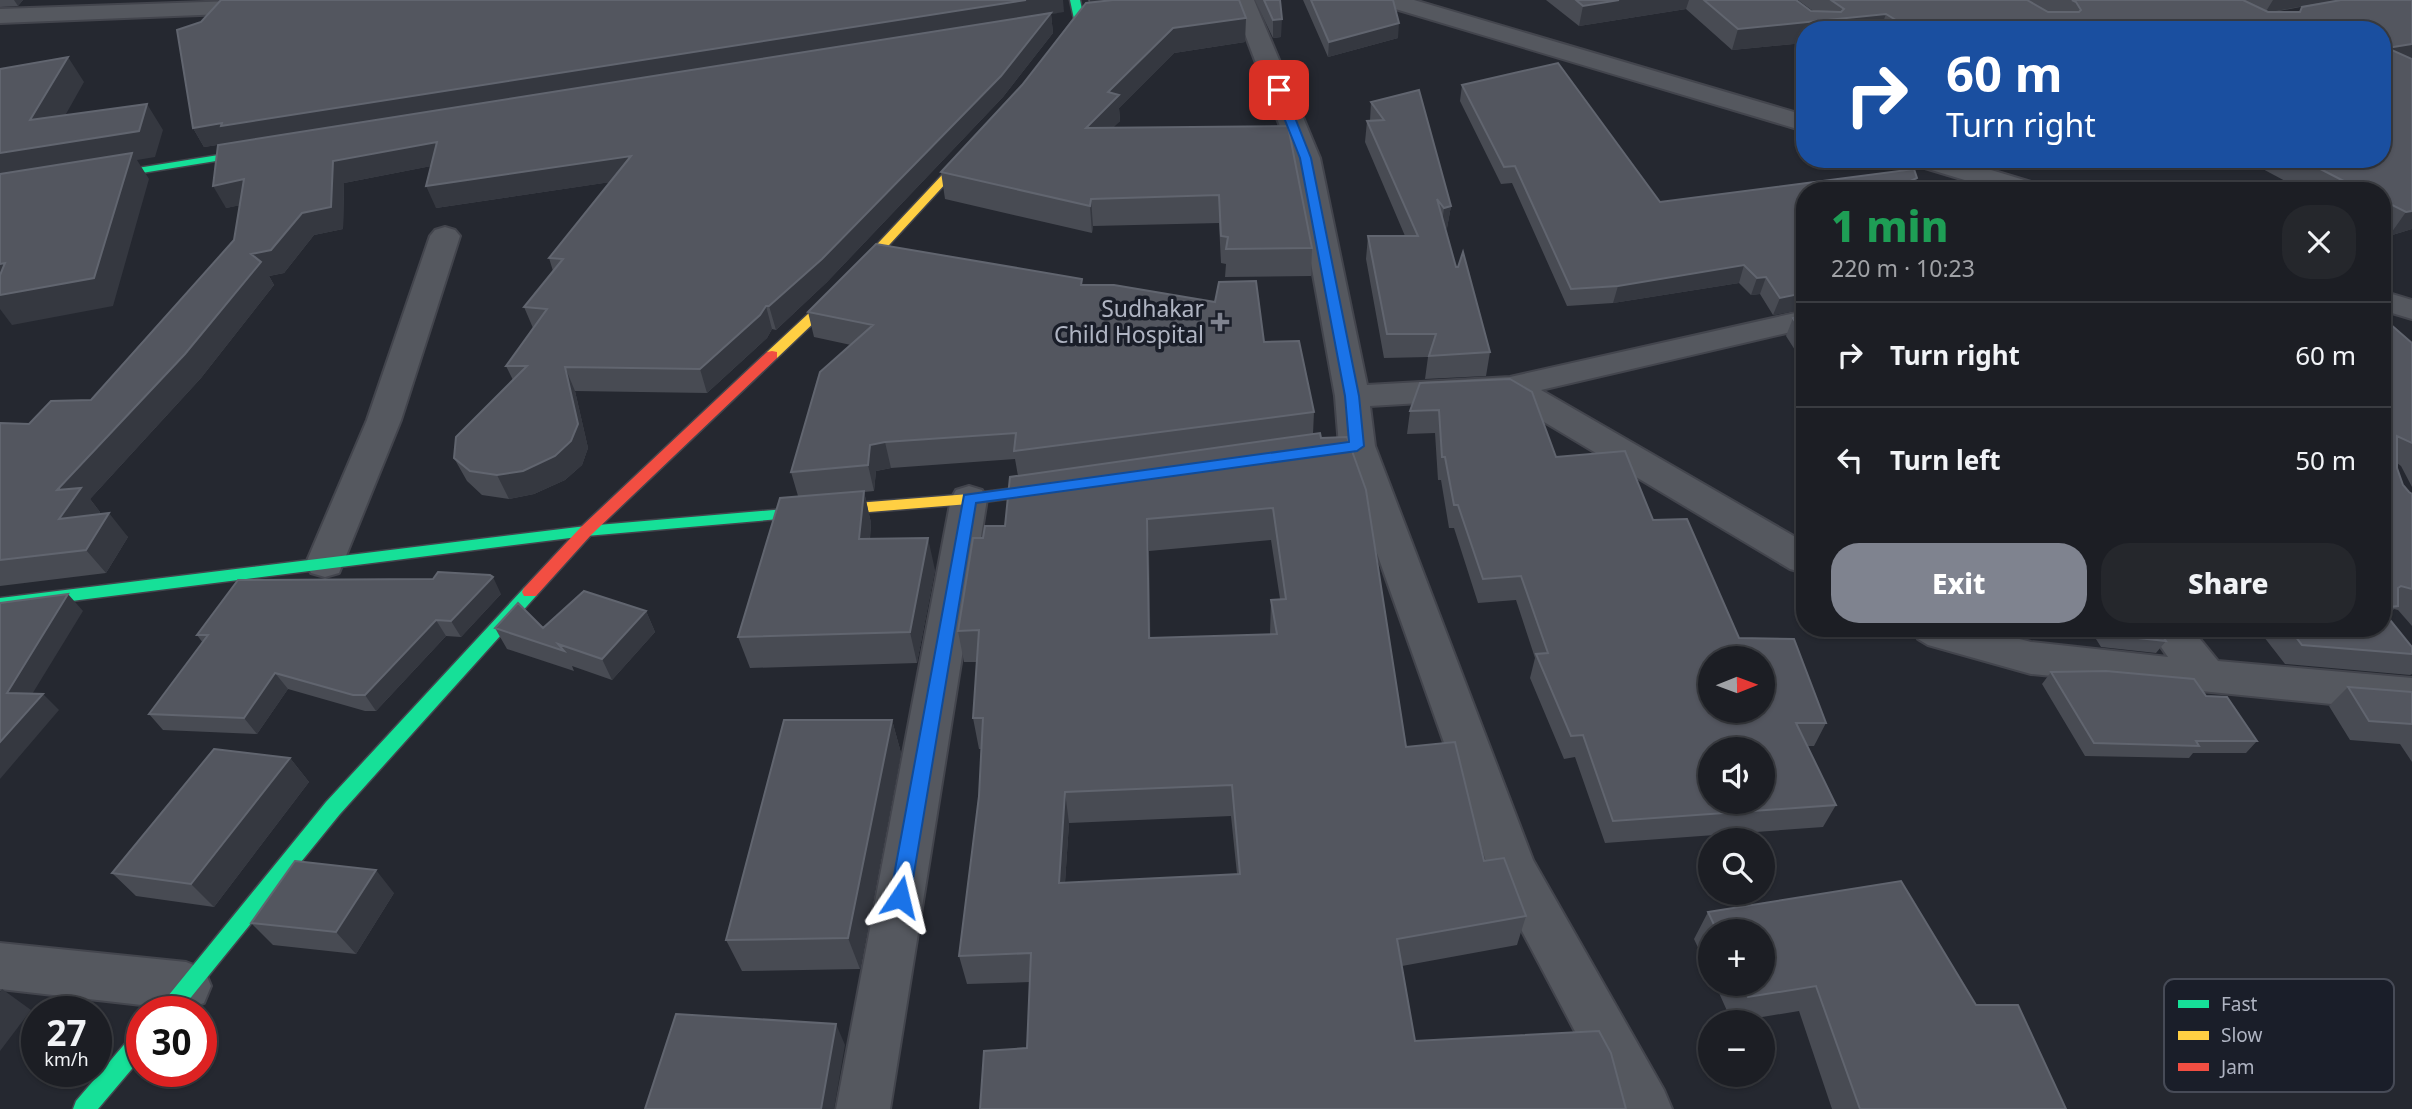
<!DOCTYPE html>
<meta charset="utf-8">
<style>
:root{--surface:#1c1e24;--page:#25272c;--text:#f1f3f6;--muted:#a0a2a6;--line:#3a3c41;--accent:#7f838f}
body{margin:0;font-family:"Noto Sans",sans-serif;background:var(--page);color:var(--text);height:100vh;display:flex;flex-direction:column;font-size:26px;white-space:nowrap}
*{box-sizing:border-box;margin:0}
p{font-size:23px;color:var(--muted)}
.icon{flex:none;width:38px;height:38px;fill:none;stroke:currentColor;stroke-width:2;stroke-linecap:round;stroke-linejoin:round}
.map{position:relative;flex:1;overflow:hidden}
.drawer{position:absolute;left:1796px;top:182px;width:595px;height:455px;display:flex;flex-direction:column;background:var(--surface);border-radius:28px;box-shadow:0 2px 5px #0004,0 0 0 2px var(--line)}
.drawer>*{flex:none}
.guide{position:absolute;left:1796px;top:21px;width:595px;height:147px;border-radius:28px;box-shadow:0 2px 5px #0004,0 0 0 2px var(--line);background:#1a4fa0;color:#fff;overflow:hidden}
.needle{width:46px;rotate:89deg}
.buttons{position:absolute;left:1698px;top:646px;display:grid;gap:14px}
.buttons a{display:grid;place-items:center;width:77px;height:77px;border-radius:50%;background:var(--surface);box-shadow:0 2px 5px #0004,0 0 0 2px var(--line);font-size:35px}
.speed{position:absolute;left:21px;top:996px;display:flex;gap:14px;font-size:35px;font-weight:700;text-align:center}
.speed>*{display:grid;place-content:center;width:91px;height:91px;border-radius:50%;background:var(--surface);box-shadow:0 2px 5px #0004,0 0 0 2px var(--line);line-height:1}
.speed small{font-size:18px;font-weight:400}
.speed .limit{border:10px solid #d22;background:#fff;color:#111}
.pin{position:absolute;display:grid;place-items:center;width:60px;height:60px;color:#fff;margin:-30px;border-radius:14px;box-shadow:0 4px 10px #0006}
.me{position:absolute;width:77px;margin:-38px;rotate:10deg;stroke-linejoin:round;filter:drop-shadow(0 0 5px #0008)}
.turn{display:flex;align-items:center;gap:24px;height:147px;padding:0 35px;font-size:32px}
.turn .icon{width:91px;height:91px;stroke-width:2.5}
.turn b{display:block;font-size:49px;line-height:60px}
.round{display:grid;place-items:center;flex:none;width:74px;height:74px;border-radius:28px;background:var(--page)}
.headline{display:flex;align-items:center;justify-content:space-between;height:119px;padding:0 35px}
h1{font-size:42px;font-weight:800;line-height:52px;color:#1e9e55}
.button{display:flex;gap:14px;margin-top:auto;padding:14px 35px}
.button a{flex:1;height:80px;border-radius:28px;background:var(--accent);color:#fff;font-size:28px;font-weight:800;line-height:80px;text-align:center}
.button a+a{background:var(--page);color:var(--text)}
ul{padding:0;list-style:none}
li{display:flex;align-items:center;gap:21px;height:105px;padding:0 35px;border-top:2px solid var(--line)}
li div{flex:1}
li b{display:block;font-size:26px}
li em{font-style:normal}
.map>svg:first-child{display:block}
</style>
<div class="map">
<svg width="2412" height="1109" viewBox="0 0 2412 1109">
<rect width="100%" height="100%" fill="#252830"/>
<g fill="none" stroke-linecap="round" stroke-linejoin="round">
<defs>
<path id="street" d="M264,0L272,2L275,7L272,12L0,23V9Z
M1232,0H1254L1320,158L1367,385L1510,377L1804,311V329L1541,390L1804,542V573L1790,569L1504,398L1370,406L1375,446L1533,860L1664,1090L1672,1109H1616L1488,867L1339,446L1335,396L1292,158Z
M1379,0H1414L1804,115V131L1382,5Z
M1912,159H1955L2041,185L2045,191H2001L1915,165Z
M445,227L455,230L460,236L401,420L339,573L325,577L311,573L306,563L367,420L430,236L435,230Z
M2382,291L2412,300V319L2382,310Z
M969,486L982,490L987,499L890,1109H836L951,499L956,490Z
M1912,628H1978L2031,642L2168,657L2148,628H2191L2218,661L2412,678V712L2031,674L1928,645L1918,639Z
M0,943L186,962L204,969L211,986L204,1003L186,1010L0,989Z"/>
<path id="fast" d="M1070,0H1080L1084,19L1055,57H1049L1047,55L1074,19Z
M268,147L273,150L272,152L0,196V190Z
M844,504L852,509L849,513L586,536L0,610V598L586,526Z
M530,586L536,588L538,592L536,596L340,814L179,1012H155L326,802L524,588Z
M142,1030V1057L98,1109H73L76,1101L134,1033Z"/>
<path id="slow" d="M973,142L982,144L844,294L777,358H767V352L836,288Z
M1060,482L1067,487L1065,491L969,504L844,514L836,509L844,504L969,494Z"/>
<path id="jam" d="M772,351L777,352V358L591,535L536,596H524L522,592L524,588L581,527L767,352Z"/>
</defs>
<!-- street casing -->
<use href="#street" stroke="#43454d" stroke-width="4"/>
<!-- fast casing -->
<use href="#fast" stroke="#43454d" stroke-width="3"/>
<!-- slow casing -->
<use href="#slow" stroke="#43454d" stroke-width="3"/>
<!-- jam casing -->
<use href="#jam" stroke="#43454d" stroke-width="3"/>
<!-- street -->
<use href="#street" fill="#55585f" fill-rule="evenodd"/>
<!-- fast -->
<use href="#fast" fill="#16e098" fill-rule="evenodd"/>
<!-- slow -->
<use href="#slow" fill="#ffcf43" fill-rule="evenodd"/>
<!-- jam -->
<use href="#jam" fill="#f24e42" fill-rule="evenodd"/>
</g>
<!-- wall -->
<path fill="#484b53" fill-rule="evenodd" d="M0,0H23L18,6L0,7Z
M1088,0H1239L1245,42L1174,53L1119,108L1120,121L1113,127L1312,248L1311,276L1225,277L1226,264L1221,263L1219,223L1093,226L1092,233L945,199L941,172L1022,85L1089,3Z
M1255,0H1280L1281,37L1273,38Z
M1303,0H1393L1398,38L1328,57Z
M1546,0H1796L1811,11H1813L1798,0H2337L2274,12H2299L2302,7L2412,0V229L2389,236L2382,231V191H2304L2244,159H2382V30H1804V43L1732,50L1686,9L1579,26Z
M1064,12L1051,14L1053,33L1003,97L827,282L776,330L772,329L767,338L707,393L575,391L588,448L582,465L565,480L534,494L509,499L482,495L467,481L454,458L513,380L506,366L533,328L524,307L553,271L549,258L610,182L436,208L431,166L344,183L343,229L314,235L284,273L269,276L274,285L201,378L90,499L100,512L99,514L128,537L106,573L0,586V423L29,424L91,400L234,240L240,205L226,208L217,145L204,147L193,128Z
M1462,85L1660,202L1917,178L1912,191H1804V309L1773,315L1760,294L1751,295L1739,283L1613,303L1567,306L1512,183L1501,184L1460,101Z
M1371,102L1451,206L1447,228L1445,229L1456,267L1490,352L1486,376L1425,379L1428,357L1384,358L1366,259L1368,236H1405L1365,142L1367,121H1370Z
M2077,159H2144L2094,170Z
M1082,279V285L1264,342L1314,412L1313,434L1406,747L1484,861L1526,916L1517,945L1402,966L1415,1041L1611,1053L1027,1048L1030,982L967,984L959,956L979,796L981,749H979L973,718L977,662H964L958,631L983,538L1005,526L1018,476L1015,459L891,468L876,471L874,491L864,492L871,523L870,539L935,570L917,663L750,668L738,637L798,496L791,472L851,345L814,337L808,312ZM1271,540L1280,599L1271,600L1270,634L1150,638L1149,551ZM1231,816L1237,874L1065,883L1069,823Z
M1804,315V360L1802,361L1786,336L1793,318Z
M2382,317L2412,343V487L2401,466L2397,463V468L2403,485L2409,492L2412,494V626L2398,610L2394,609L2387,617L2412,647V674L2410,675L2285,664L2257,628H2382Z
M1420,383L1556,457L1653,520L1739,638L1826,723L1814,746H1807L1836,805L1823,827L1605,843L1575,757L1564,759L1530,678L1535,658L1516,600L1478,603L1454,528H1449L1441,480H1438L1435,433L1407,434L1410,411Z
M501,594L461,637L446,636L376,711H365L288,689L257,734L163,730L149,714L203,643L197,635Z
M646,611L655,632L612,680L572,666L574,671L507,649L495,628H543Z
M2089,628H2157L2166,641L2156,653L2101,647Z
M2051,672L2206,696L2257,741L2246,753H2193L2189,758L2085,756L2042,684Z
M2348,687L2412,692V762L2400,744L2350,740L2329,706Z
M892,720L901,753L860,969L742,971L726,940Z
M290,758L309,782L214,907L136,896L112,873Z
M394,893L356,954L273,945L251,923Z
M1708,912L1976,1005L2066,1109H1832L1799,1011L1732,1022L1715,984H1762V931H1710V973L1694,939Z"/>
<!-- shaded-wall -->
<path fill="#353840" d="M14,0H23L18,6Z
M1026,0H1063L1064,12L1051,14L1053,33L1003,97L827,282L776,330L769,306L1001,76L231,143L204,147L193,128Z
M1090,0H1159L1091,8Z
M1619,0H1689L1686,9L1579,26L1583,6Z
M2273,0H2337L2265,13Z
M1886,14L1880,30H1804V43L1732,50L1738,29Z
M1246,18L1245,42L1174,53L1119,108L1120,121L1087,154L1086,128L1108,92L1173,28Z
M1282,19L1281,37L1273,38V20Z
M1399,23L1398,38L1328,57L1329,42Z
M2412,44V62L2387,48Z
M68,57L84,82L48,146L147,104L163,130L155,157L137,160L149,179L113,306L12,325L0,309V153L30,120Z
M437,142L447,163L344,183L343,229L314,235L284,273L269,276L274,285L201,378L90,499L100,512L79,543L59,519L57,490L251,254L333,161Z
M631,156L638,178L436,208L426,186Z
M2099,159H2144L2094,170Z
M1917,178L1912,191H1889Z
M244,179L257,202L226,208L213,186Z
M1091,199L1093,226L1092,233L1090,206Z
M1451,206L1447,228L1441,231L1444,208Z
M2412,211V229L2389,236L2406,212Z
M1744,265L1739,283L1613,303L1618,286Z
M1766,277L1760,294L1751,295L1757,278Z
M1804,293V309L1773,315L1780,298Z
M766,306L772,329L767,338L707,393L700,369Z
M565,367L575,391L588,448L582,465L565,480L534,494L509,499L497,475Z
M885,442L891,468L876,471L874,491L868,465L870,445Z
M864,491L871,523L867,571L859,539Z
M109,513L128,537L106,573L86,550Z
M1147,519L1149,551L1151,669L1149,638Z
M928,538L935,570L917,663L910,632Z
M493,577L501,594L461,637L451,621Z
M68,594L83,611L23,709L7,693Z
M646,611L655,632L612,680L602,659Z
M436,620L446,636L376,711L365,695Z
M275,673L288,689L257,734L244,718Z
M43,694L59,710L0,779V742Z
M892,720L901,753L860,969L848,938Z
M290,758L309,782L214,907L191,884Z
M1065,792L1069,823L1063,912L1059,883Z
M376,870L394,893L356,954L336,932Z
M2,989L31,1010L0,1051V992Z
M836,1024L845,1045L834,1109H821Z"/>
<!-- building -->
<path fill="#53565f" stroke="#61656f" stroke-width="2" fill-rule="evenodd" d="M221,0H1026L221,126L222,123L193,128L177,30L201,22Z
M1113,0H1239L1246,18L1173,28L1108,92L1119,95L1086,128L1288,126L1312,248L1226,249L1228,237L1221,236L1219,195L1091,199L1090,206L941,172L1022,85L1086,3Z
M1264,0H1280L1282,19L1273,20Z
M1311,0H1393L1399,23L1329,42Z
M1576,0H1619L1583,6Z
M1704,0H1796L1811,11L1841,12L1844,9L1831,0H2027L2048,12H2079L2081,10L2076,2L2072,0H2243L2268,12H2300L2302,7L2341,0H2412V44L2387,48L2412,59V211L2406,212L2382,200V191H2363L2301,159H2382V30H1912L1886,14L1738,29Z
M1051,13L1001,76L822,259L769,306H766L760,315L700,369L565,367L578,424L571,441L555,456L523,471L497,475L470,471L454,458L456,437L527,366H506L547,309L524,307L563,259L549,258L631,156L426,186L437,142L333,161L331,207L302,213L271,250L251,254L261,262L185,354L57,490L81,488L59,519L109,513L86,550L0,560V423L29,424L51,401L91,400L234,240L244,179L213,186L218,145Z
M68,57L30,120L147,104L139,131L0,153V69Z
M1558,63L1660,202L1914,169L1917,178L1889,191H1804V293L1780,298L1766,277L1757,278L1744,265L1618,286L1571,289L1515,166L1504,167L1462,85Z
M1419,90L1451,206L1444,208L1437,199L1456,267H1458L1463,252L1490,352L1429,356L1436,334H1387L1368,236H1418L1367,121L1384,120L1371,102Z
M132,153L94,278L0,295V275L5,263L0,264V174Z
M876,244L1082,279L1081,285H1114L1215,302L1219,282L1256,281L1264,342L1299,341L1314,412L1014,451L1016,433L885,442L870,445L868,465L791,472L820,372L873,325L808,312Z
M1804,315V336L1793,318Z
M2382,317L2412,343V443L2397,436V468L2403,485L2409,492L2412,494V589L2401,586L2398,588V606L2382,608Z
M1510,379L1532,392L1556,457L1625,451L1653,520L1687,519L1739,638L1794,639L1826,723H1796L1836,805L1613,821L1583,735L1571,736L1536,654L1548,653L1521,576L1483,579L1458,505H1454L1445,457H1442L1439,410L1410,411L1420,383ZM1710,658H1762V710H1710ZM1710,749H1762V802H1710Z
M1320,433L1321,438L1347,437L1366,490L1406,747L1455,742L1484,861L1504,858L1526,916L1397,939L1415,1041L1599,1031L1611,1053L1626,1109H980L984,1051L1027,1048L1031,953L959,956L979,796L983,718H973L979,630L958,631L973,538H983L985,526H1005L1010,477ZM1273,508L1286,599L1271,600L1277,634L1149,638L1147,519ZM1232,785L1240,874L1059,883L1065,792Z
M864,491L859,539L928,538L910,632L738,637L780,498Z
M438,572L490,575L493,577L451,621L436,620L365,695H353L275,673L244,718L149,714L208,635H197L238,580L433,579Z
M584,591L646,611L602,659L558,644L564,651L495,628L518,603L543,628Z
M68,594L7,693L43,694L0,742V603Z
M2382,610L2412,647V654L2302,645L2289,628H2382Z
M2106,628H2157L2166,641L2110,635Z
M2106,671L2194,679L2206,696L2227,697L2257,741H2196L2199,746L2094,743L2051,672Z
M2348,687L2412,692V724L2369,721Z
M784,720H892L848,938L726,940Z
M214,749L290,758L191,884L112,873Z
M295,861L376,870L336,932L251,923Z
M1901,881L1976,1005H2018L2066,1109H1860L1816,986L1748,997L1742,984H1762V931H1717L1708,912Z
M676,1014L836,1024L821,1109H645Z"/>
<!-- route -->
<path fill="#1a73e8" stroke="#114b97" stroke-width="2" d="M1279,87L1284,90L1311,158L1359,396L1364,446L1357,451L976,503L910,897L907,903L900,906L893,903L890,897L964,495L1349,442L1345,396L1300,158L1273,90Z"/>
<!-- markers -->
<path fill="#7f838f" stroke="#1a1e29" stroke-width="2.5" d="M1216.5 311.5h7v7h7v7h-7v7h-7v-7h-7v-7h7z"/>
<g text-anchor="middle" stroke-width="7" stroke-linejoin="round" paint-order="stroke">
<!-- poi labels -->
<g font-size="23" fill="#afb4c2" stroke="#1a1e29" text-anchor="end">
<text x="1204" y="317">Sudhakar<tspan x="1204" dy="26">Child Hospital</tspan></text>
</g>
</g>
<!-- legend -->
<rect x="2164" y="979" width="230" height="113" rx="10" fill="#1a1e29" stroke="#474b57" stroke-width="2"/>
<rect x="2178" y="1000" width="31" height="8" fill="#16e098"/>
<rect x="2178" y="1031" width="31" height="9" fill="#ffcf43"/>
<rect x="2178" y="1063" width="31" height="8" fill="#f24e42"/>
<g font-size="19" fill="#afb4c2">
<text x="2221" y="1011">Fast</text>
<text x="2221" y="1042">Slow</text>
<text x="2221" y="1074">Jam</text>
</g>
</svg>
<div class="buttons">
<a><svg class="needle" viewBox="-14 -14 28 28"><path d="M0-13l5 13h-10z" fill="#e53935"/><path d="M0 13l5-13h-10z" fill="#a0a2a6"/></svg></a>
<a><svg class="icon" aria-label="sound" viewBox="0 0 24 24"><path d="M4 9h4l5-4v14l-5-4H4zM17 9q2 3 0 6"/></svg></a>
<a><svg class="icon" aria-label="search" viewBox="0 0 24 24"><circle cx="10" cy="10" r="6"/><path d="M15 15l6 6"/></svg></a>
<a>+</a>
<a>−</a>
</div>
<div class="speed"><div>27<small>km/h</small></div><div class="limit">30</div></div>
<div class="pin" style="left:1279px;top:90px;background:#d93025"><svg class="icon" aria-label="arrive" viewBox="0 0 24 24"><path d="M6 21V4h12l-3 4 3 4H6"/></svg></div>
<svg class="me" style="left:900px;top:897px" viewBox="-20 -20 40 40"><path d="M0-17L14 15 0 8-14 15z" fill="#1a73e8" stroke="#fff" stroke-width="4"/></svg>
<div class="guide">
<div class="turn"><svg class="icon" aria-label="right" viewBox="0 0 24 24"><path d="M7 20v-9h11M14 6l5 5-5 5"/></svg><div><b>60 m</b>Turn right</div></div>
</div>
<section class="drawer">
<div class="headline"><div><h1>1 min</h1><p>220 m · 10:23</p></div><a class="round"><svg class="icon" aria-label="close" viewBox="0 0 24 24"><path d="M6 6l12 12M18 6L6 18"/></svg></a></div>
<ul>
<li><svg class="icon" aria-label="right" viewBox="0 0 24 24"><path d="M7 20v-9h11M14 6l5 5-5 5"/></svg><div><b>Turn right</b></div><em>60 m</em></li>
<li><svg class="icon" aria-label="left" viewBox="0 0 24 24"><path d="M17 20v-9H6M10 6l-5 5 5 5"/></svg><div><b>Turn left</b></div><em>50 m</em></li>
</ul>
<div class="button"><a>Exit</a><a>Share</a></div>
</section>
</div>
